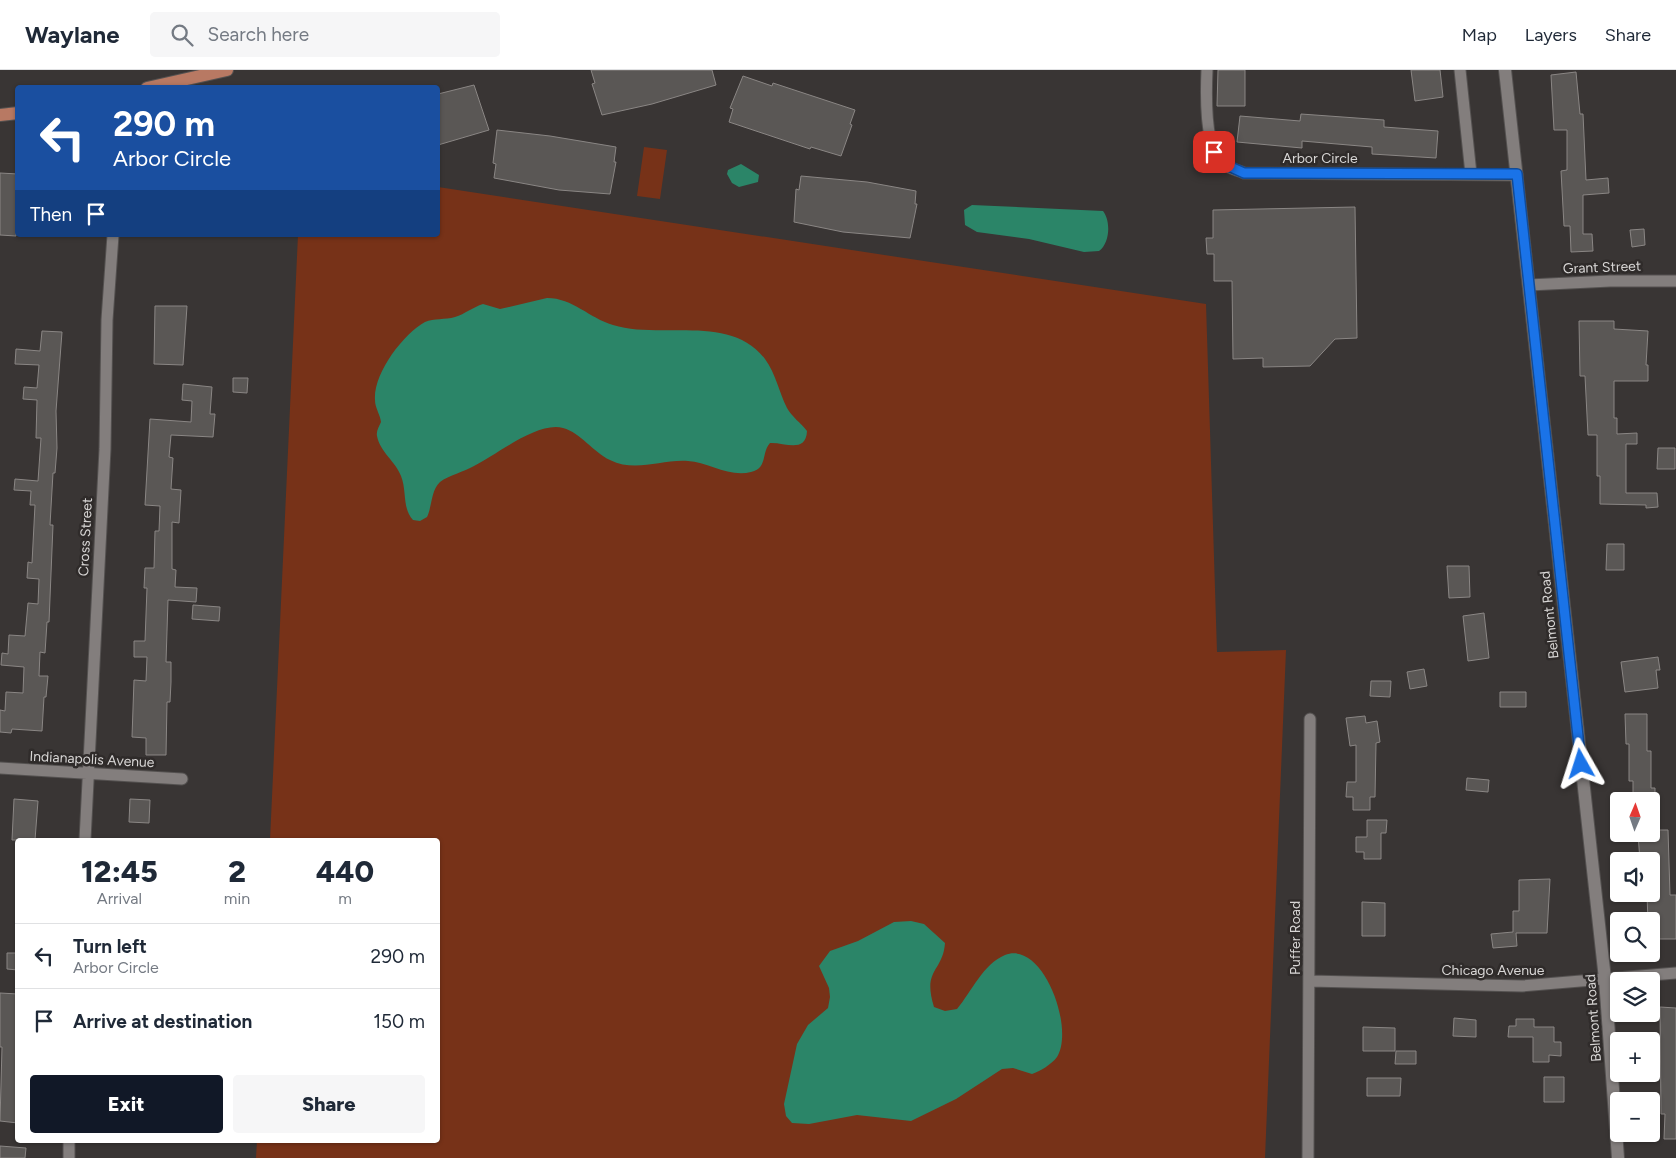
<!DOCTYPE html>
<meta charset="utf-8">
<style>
:root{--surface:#fff;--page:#f6f6f7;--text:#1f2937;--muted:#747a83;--line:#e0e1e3;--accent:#111827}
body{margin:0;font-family:Figtree,sans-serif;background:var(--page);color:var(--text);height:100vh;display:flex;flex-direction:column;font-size:19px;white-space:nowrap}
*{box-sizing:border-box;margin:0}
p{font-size:16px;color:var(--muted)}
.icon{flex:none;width:28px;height:28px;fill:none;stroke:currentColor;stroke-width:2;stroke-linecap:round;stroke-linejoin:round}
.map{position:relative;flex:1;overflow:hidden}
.side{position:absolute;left:15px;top:768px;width:425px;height:305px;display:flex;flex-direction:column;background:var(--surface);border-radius:5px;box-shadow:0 1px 4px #0004}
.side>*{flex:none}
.top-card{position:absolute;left:15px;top:15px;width:425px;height:152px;border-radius:5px;box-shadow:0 1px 4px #0004;background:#1a4fa0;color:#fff;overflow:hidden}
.needle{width:32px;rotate:2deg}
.tools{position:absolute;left:1610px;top:722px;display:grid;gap:10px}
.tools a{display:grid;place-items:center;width:50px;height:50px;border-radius:5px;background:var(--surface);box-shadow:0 1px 4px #0004;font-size:25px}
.pin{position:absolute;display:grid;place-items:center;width:42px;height:42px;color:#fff;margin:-21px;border-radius:10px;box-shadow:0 2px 8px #0006}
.me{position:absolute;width:55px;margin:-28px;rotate:354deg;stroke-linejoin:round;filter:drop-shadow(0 0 4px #0008)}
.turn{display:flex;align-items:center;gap:18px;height:105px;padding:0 15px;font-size:22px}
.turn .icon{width:65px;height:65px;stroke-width:2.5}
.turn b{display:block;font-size:35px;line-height:42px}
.then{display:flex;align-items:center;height:48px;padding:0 15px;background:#0003;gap:10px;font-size:19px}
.eta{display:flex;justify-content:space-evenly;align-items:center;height:85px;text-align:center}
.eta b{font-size:30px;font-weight:800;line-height:35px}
.primary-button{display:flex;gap:10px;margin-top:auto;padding:10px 15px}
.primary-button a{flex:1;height:58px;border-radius:5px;background:var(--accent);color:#fff;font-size:20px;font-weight:800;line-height:58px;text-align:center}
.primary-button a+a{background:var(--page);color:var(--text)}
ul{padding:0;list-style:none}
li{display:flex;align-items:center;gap:15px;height:65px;padding:0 15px;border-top:1px solid var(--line)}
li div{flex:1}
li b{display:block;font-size:19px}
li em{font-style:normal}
header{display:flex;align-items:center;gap:30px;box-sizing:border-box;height:70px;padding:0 25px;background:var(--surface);border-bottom:1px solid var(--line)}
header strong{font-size:24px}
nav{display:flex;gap:28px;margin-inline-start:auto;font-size:18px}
.search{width:350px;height:45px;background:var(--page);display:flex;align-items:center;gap:12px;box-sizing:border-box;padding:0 18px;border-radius:5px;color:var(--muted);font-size:19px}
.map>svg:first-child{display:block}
</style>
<header>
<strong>Waylane</strong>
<div class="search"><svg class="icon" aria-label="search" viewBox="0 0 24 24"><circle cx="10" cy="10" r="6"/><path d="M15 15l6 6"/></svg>Search here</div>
<nav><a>Map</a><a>Layers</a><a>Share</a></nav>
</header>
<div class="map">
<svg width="1676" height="1088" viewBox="0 0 1676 1088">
<rect width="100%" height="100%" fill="#393534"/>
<!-- green -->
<path fill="#773218" d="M644,77L667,80L660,129L637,126Z
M438,117L1206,234L1217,582L1286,580L1265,1088H256L257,1070H438V770H270L298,165H438Z"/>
<!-- water -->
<path fill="#2b8568" d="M741,94L759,105L758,112L739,117L732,113L727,104L728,100Z
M972,135L1103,141C1111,151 1110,173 1099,181L1084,182L1029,169L977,162L965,155L964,140Z
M547,228C573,228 589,248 613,255C661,270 730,243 765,289C776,304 779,322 787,338C792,347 801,353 807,361C806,384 784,372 770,373C761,383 768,398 751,402C730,408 708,392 688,391C661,389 636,403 610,390C593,382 581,363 563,358C538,351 496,385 474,396C464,402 449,405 440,412C431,420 432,437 427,447L420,451L413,450C402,438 407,421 401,406C396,392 380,382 377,366C376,361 379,357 381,352C380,344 375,338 375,330C373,304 403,264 425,252C434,248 445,250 455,247C465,244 473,237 483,234L500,239Z
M911,851L924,854L945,873C943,902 922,899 934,937L945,941L957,939C972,921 983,894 1005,885C1043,870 1075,958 1057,987C1051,995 1040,1001 1032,1004L1013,998L1002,999L956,1029L911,1051L857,1045L809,1054L792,1053L786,1046L784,1034L797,974L808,955L828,938L830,927L829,918L819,896L830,881L858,871L894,852Z"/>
<!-- building -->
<path fill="#5a5755" stroke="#8a8684" d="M591,0H712L716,15L652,34L602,45L592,14L595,13Z
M1218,0H1245V36H1217Z
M1411,0H1440L1443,27L1415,31Z
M1576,2L1580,44H1583L1586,110L1608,108L1609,123L1583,125V164H1592L1593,181L1571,182L1570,156H1564L1561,101L1567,100V60H1554L1551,5Z
M743,6L772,16L773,13L855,40L850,54L852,55L841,86L811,77L810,79L729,52L733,39L730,38Z
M474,15L489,60L438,75V24Z
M1301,44L1384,50V57L1438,61L1436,88L1372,84V77L1302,71V78L1237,72L1240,46L1300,51Z
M497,60L550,66L616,77L614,92H616L610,124L559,120L494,108L496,94L493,93Z
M0,103L18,104L16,166L0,165Z
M801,106L867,112L916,121L915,134H917L910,168L843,162L794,152L796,119L799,120Z
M1355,137L1357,268L1335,269L1310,296L1263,297V288L1233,289L1232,211H1214V184H1207L1206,168H1213V140Z
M1644,159L1645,175L1632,177L1630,160Z
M155,236H187L183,295L154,294Z
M1579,251H1614V259L1648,261L1646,295H1648V311H1614V348H1617V364L1637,363V374H1626V423H1657L1658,437L1646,438V435L1600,434V406H1597V365H1588L1585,306H1580Z
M42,261L62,262L56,341L57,378L55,403H53L50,455H53L49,552H47L45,583L40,582L39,606H48L46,627H44L42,661L12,659L11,663L0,662V640L5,641L6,622L23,623L24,597L1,595L2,583L8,584L9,565L25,566L28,533L38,534L39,509L27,508L28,492L32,493L35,435H30L31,421L14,420L15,409L38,411L41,368H36L37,330L23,329L24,317L37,318L39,295L15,294L16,279L40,281Z
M233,308H248L247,323L233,322Z
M183,314L212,317L210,344H215L213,367L171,365L169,387L173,388L171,419L181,420L179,453L172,452V499L176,500L175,517L197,518L196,532L168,530L166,592H171V612L170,632H167L166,685H146V668L132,667L134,610L146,611L147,587H134V571H145L147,518H144L145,498H154L155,461H159L160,436L145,435L150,349L191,352L192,331L182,330Z
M1658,378H1675V399H1657Z
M1607,474H1624V500H1606Z
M1447,496H1469L1470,527L1449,528Z
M193,535L220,537L219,551L192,549Z
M1484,543L1489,588L1468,591L1463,546Z
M1658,587L1660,600H1656L1658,618L1625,622L1621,592Z
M1424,599L1427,616L1410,619L1407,602Z
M1371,611H1391L1390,627L1370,626Z
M1500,622H1526V637H1500Z
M1625,644H1647V681H1651V718H1655V731H1633V711H1629V674H1626Z
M1365,646L1366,653L1377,651L1380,672L1376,673L1375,727H1370V740H1353V727H1346L1347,712H1356V675L1350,676L1346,648Z
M1467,708L1489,710L1488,722L1466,720Z
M14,729L38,731L35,770H12Z
M130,729L150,730L149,753L129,752Z
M1367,750H1387L1386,763H1381V789H1364V782H1356V767H1367Z
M1651,760H1668L1670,825H1676V869H1651V851H1648L1647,825H1651V791H1640L1638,764H1651Z
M1550,809L1547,863H1516L1517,876L1493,878L1491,864L1513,862V841H1519V810Z
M1362,832L1385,833V866H1362Z
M7,883H18V900L7,899Z
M0,923L18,924V1053L0,1051L2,977H0Z
M1660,937L1676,938V1069H1664L1665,1044H1661Z
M1454,948L1476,950V967L1453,966Z
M1516,949H1534V957H1554V972H1561V986L1549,985V992H1533V967H1508L1509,956H1516Z
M1363,957L1395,958V981H1363Z
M1396,981H1416V994H1395Z
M1544,1007H1564V1032H1544Z
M1367,1008H1401L1400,1026H1367Z
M0,1076L26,1078L25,1088H0Z"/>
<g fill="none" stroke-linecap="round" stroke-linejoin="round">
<defs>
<path id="street" d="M1207,0C1206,22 1204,77 1222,93C1227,98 1237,100 1244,103L1517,105
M1460,0L1471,104
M1529,215L1610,211H1676
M0,698L182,709
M85,770L105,379L107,250L113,165
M1310,911L1522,916L1676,903
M69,1088V1070
M1308,1088L1310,649"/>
<path id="secondary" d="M1505,0L1605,909L1618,1088"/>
<path id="primary" d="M147,18L227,0
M0,45L18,43"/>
</defs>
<!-- street casing -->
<use href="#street" stroke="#545150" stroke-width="13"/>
<!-- secondary casing -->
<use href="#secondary" stroke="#545150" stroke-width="14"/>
<!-- primary casing -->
<use href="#primary" stroke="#545150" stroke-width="14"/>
<!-- street -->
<use href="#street" stroke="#837e7d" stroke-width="11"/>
<!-- secondary -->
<use href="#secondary" stroke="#837e7d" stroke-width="12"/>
<!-- primary -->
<use href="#primary" stroke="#b87963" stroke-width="12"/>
</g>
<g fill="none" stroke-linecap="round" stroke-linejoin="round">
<defs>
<path id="route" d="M1214,82L1222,93L1244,103L1517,104L1581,694"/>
</defs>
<!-- route casing -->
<use href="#route" stroke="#114b97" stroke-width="12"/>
<!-- route -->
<use href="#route" stroke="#1a73e8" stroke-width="9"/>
</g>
<g text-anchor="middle" stroke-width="5" stroke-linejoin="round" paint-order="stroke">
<!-- street labels -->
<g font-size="14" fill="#d8d6d5" stroke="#2f2b2a">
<text x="1320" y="93">Arbor Circle</text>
<text transform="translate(1602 197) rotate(-2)" y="5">Grant Street</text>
<text transform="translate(85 467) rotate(-87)" y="5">Cross Street</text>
<text transform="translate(1549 545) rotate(-96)" y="5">Belmont Road</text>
<text transform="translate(92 689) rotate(3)" y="5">Indianapolis Avenue</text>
<text transform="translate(1295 868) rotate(-90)" y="5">Puffer Road</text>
<text x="1493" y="905">Chicago Avenue</text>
<text transform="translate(1593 948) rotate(-94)" y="5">Belmont Road</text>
</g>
</g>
</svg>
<div class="tools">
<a><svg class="needle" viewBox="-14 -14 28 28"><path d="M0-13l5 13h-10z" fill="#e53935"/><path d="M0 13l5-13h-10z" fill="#747a83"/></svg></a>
<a><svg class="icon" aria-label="sound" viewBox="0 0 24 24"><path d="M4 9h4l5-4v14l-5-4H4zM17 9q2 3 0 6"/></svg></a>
<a><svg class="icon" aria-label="search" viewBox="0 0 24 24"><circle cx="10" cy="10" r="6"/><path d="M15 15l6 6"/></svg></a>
<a><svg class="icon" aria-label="layers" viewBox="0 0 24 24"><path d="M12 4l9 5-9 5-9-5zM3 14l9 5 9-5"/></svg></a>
<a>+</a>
<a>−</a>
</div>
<div class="pin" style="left:1214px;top:82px;background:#d93025"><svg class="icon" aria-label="arrive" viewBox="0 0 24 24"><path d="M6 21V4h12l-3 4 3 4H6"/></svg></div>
<svg class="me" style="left:1581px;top:694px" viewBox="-20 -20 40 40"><path d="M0-17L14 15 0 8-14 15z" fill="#1a73e8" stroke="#fff" stroke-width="4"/></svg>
<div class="top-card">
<div class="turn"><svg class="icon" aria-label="left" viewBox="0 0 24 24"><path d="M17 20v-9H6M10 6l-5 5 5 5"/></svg><div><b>290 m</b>Arbor Circle</div></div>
<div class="then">Then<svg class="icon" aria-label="arrive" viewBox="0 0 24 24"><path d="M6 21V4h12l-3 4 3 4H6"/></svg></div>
</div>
<section class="side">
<div class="eta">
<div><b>12:45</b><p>Arrival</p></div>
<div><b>2</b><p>min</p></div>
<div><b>440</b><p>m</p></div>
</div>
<ul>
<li><svg class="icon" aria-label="left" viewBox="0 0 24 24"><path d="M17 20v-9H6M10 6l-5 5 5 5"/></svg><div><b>Turn left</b><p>Arbor Circle</p></div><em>290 m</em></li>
<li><svg class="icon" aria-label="arrive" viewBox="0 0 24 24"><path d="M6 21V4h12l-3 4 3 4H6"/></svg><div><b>Arrive at destination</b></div><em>150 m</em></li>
</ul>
<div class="primary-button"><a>Exit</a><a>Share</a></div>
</section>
</div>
